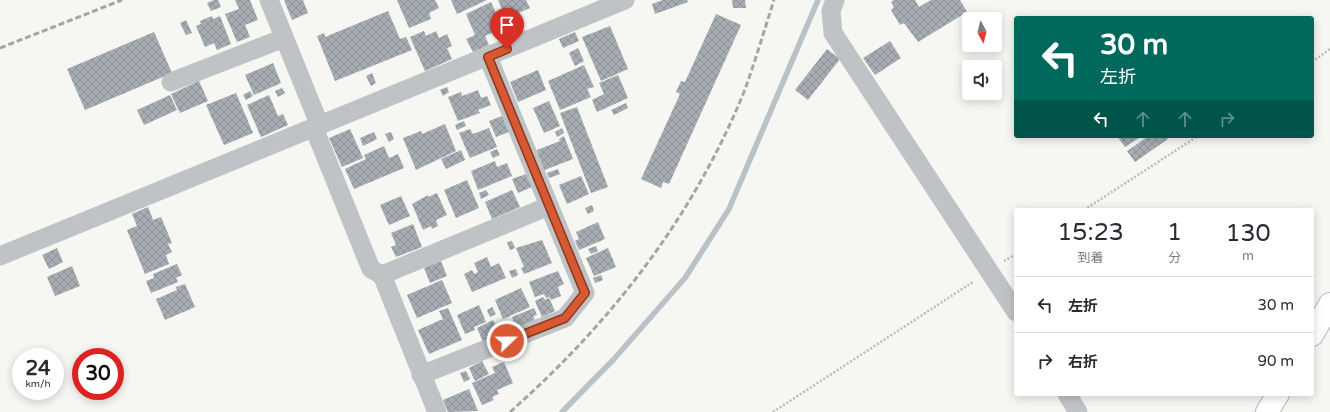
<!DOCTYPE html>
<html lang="ja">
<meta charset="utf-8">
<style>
:root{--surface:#fff;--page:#f2f2f3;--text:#2b2b33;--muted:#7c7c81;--line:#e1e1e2}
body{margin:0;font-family:"Varela Round","Noto Sans JP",sans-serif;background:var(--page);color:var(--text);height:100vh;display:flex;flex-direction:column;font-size:15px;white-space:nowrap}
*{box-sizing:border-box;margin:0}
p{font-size:13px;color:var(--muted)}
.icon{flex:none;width:22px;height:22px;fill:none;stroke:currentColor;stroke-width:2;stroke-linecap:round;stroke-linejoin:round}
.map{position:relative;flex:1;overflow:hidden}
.panel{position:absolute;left:1014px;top:208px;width:300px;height:188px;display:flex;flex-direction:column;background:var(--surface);border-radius:4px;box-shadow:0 2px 10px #0003}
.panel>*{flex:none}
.top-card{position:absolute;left:1014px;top:16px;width:300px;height:122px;border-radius:4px;box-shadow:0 2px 10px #0003;background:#00695c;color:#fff;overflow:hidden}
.needle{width:26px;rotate:173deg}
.buttons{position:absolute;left:962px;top:12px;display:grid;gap:8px}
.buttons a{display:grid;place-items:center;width:40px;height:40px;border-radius:4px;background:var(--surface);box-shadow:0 2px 10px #0003;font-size:20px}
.speed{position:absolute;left:12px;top:348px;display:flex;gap:8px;font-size:20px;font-weight:700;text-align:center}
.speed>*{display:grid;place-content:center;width:52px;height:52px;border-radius:50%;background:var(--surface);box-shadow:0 2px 10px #0003;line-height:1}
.speed small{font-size:10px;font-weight:400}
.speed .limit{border:6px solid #d22;background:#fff;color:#111}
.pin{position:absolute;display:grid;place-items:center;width:34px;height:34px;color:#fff;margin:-41px -17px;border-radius:50% 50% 50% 0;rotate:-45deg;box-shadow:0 0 4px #0007}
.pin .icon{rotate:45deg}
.me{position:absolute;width:44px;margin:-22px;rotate:68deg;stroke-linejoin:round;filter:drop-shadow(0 0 3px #0008)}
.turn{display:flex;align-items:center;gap:14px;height:84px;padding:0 20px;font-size:18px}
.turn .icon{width:52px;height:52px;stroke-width:2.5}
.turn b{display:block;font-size:28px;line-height:34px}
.lanes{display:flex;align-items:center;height:38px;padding:0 20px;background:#0003;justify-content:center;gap:20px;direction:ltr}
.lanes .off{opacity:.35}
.eta{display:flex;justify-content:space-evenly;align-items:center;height:68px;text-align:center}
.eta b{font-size:24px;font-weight:600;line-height:28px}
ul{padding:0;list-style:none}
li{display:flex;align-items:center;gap:12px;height:56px;padding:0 20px;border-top:1px solid var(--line)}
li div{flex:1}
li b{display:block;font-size:15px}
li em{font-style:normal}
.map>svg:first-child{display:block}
</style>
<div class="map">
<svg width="1330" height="412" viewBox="0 0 1330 412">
<defs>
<pattern id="building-cross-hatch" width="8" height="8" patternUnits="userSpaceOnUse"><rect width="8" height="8" fill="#a6adb2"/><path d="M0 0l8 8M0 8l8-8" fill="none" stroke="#8b9196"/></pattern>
</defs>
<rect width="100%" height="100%" fill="#f6f6f2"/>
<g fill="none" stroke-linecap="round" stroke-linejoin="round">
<!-- stream -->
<path stroke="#b8c2c7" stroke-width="5.5" d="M562,412L614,359L685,278L729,209L818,0"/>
</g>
<!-- building -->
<path fill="url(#building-cross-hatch)" d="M214,0H218L221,7L211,11L207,3Z
M235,0H250L258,20L245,25L250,37L237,42L225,14L239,9Z
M284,0H303L308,13L292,20Z
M397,0H435L439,8L429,13L431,19L409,28Z
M451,0H487L457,14Z
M498,0H526L530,8L506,18Z
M663,0H687L688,2L655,14L652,4Z
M732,0H745L746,8H733Z
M894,0H915L919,7L931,0H960L967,12L918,42L904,23L900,25L891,10L894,7L891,2Z
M491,2L503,28L485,36L489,45L473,52L466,39L475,35L466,14Z
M388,11L400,39L406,37L412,50L335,81L317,36L324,33L325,37Z
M716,14L741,25L669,184L663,182L661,188L641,179L680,94L676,92L681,81L685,82Z
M212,16L213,19L220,16L231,44L217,50L214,43L205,47L196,26L201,24L200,21Z
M186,20L192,33L186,35L180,23Z
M610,26L628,69L601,81L582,37Z
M424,31L426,36L436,31L439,38L447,34L452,46L447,48L452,59L425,71L410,37Z
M154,32L172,73L85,110L67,69Z
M575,32L579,41L563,48L559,39Z
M890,41L901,58L875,75L863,58Z
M578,48L584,61L575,66L569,53Z
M827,49L840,59L808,100L795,90Z
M273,63L281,83L254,95L245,75Z
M584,65L594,87L587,89L591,97L560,110L548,81Z
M538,70L546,90L518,102L510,82Z
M372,73L376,83L371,86L366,76Z
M618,75L628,98L597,112L592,100L604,94L599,83Z
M199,81L208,101L180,113L171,94Z
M447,87L449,92L443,96L440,90Z
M282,88L285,93L278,97L275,91Z
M478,90L481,98L487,96L491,105L478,110L480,113L458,121L448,97L461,92L462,96Z
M250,91L253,96L246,100L243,95Z
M236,93L253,133L224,145L206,105Z
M170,95L177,110L144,125L137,110Z
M269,95L278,116L283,114L288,125L261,137L247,105Z
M549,101L560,126L544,133L533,108Z
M626,103L628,108L614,115L611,110Z
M577,107L608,187L591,193L560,113Z
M502,116L509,132L496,137L489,121Z
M464,121L466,126L457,130L455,125Z
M445,124L456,151L416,170L403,138L421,131L422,134Z
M489,128L497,147L470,158L459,133L470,129L473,134Z
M562,128L564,133L557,137L555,132Z
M350,129L363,158L342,167L329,138Z
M374,132L377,139L363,146L360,138Z
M391,132L394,139L389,142L385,134Z
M564,136L573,159L542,171L537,150L560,141L559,139Z
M1117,136H1142L1125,147Z
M1149,136H1166L1168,139L1135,162L1127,151Z
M384,146L389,158L398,154L404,168L354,189L345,169L366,159L364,155Z
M497,149L500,155L493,158L490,152Z
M461,150L465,160L446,169L441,159Z
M495,161L497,167L507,163L512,176L478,190L471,171Z
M558,169L560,174L549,178L547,173Z
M526,174L532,187L518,193L512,179Z
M581,176L589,194L567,204L559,185Z
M467,180L479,208L456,218L444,190Z
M486,190L489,195L481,199L479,193Z
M512,190L520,207L492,219L485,202Z
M437,193L447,215L436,220L438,226L432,229L431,226L423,230L412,204L428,195V197Z
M401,196L410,216L389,225L380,205Z
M592,205L594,211L588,214L585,208Z
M148,207L153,220L161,217L172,243L168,244L172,252L166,255L169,264L145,274L127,230L137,226L132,214Z
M598,222L605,239L579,250L575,241L579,239L576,232Z
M413,224L422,247L396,257L391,247L396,245L391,233Z
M542,240L552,263L524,274L521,268L524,267L516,248Z
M512,241L515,248L510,250L507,242Z
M596,246L598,251L591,254L588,249Z
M57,248L63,262L49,269L42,255Z
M608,248L616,267L594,276L586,258Z
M487,257L491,267L499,263L506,278L472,292L464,274L472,270L474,274L478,272L474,263Z
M441,261L447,276L430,283L424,268Z
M177,264L182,275L176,278L178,282L151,293L146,281L154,278L153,274Z
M72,266L80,286L55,296L47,277Z
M516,269L518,275L512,278L509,271Z
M558,271L564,284L558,287L561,296L551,300L550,297L546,298L544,294L535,297L529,282Z
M601,275L603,280L595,283L593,278Z
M442,280L452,303L417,318L407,295Z
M185,284L195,307L165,320L156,299L177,290L176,287Z
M521,288L530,307L503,319L495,300Z
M543,297L545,300L549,298L555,311L542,317L535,301Z
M479,305L486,322L474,327L475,330L465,334L457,315Z
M492,307L496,314L490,317L487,310Z
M448,308L462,340L429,354L418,330L443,319L439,311Z
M534,308L537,315L533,316L535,321L516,328L512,317Z
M493,320L500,335L483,342L477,328Z
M482,361L489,374L475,381L469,368Z
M504,362L513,383L497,390L499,394L492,397L494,400L482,405L472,383L495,373L492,367Z
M466,371L470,379L464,382L460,373Z
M469,389L478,411L448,412L443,400Z"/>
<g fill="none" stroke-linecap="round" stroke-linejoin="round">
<defs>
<path id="motorway" d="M1312,335L1330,304
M1267,412L1278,394"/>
</defs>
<!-- motorway casing -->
<use href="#motorway" stroke="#b4b7ba" stroke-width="24"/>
<!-- path -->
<path stroke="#b9bcbe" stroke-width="2.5" stroke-dasharray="2 2" stroke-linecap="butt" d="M1312,62L1330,49
M1084,210L1198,136
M1004,261L1016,254
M773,412L973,282"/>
<!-- minor -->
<path stroke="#bfc3c6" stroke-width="19" d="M269,0L320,126
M835,0L831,11L833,33L1016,312
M171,82L284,38
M314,128L371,269L382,275L437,412
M0,256L625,0
M382,275L549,206
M421,375L565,318L585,293L488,57
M1067,394L1078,412"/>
<!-- motorway -->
<use href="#motorway" stroke="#fff" stroke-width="22"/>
<!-- rail -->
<path stroke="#a1a6ab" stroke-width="3" stroke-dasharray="6 3" stroke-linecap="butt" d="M0,48L122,0
M510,412C611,323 693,217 744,92C755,62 764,31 774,0"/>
</g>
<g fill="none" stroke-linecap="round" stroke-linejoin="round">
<defs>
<path id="route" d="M507,49L488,57L585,293L565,318L507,341"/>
</defs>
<!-- route casing -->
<use href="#route" stroke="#8c3920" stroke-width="10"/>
<!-- route -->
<use href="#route" stroke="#d75831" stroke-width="7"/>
</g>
</svg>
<div class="buttons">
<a><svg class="needle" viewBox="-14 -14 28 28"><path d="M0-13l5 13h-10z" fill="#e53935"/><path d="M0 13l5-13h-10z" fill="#7c7c81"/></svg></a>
<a><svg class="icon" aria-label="sound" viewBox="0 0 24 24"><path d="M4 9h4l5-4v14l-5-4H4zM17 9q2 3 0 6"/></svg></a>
</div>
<div class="speed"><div>24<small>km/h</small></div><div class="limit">30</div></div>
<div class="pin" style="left:507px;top:49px;background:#d93025"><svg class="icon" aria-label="arrive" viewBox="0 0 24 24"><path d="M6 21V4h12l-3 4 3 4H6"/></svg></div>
<svg class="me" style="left:507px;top:341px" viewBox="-20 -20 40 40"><circle r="17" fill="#d75831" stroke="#fff" stroke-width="3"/><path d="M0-11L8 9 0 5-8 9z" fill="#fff"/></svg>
<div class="top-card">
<div class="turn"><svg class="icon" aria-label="left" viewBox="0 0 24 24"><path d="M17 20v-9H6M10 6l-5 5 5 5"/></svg><div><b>30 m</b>左折</div></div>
<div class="lanes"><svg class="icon" aria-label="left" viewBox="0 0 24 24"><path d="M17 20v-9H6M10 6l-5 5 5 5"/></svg><svg class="icon off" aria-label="ahead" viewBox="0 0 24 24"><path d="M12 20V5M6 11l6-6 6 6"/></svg><svg class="icon off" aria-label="ahead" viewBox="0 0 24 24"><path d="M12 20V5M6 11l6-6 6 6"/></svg><svg class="icon off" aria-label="right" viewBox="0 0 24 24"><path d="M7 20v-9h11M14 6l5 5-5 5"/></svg></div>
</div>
<section class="panel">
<div class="eta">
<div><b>15:23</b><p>到着</p></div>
<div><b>1</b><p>分</p></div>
<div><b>130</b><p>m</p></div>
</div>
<ul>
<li><svg class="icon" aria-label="left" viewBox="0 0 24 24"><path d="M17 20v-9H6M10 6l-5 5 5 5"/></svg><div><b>左折</b></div><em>30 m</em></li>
<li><svg class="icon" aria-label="right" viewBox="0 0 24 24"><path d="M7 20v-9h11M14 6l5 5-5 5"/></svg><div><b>右折</b></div><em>90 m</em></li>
</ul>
</section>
</div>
